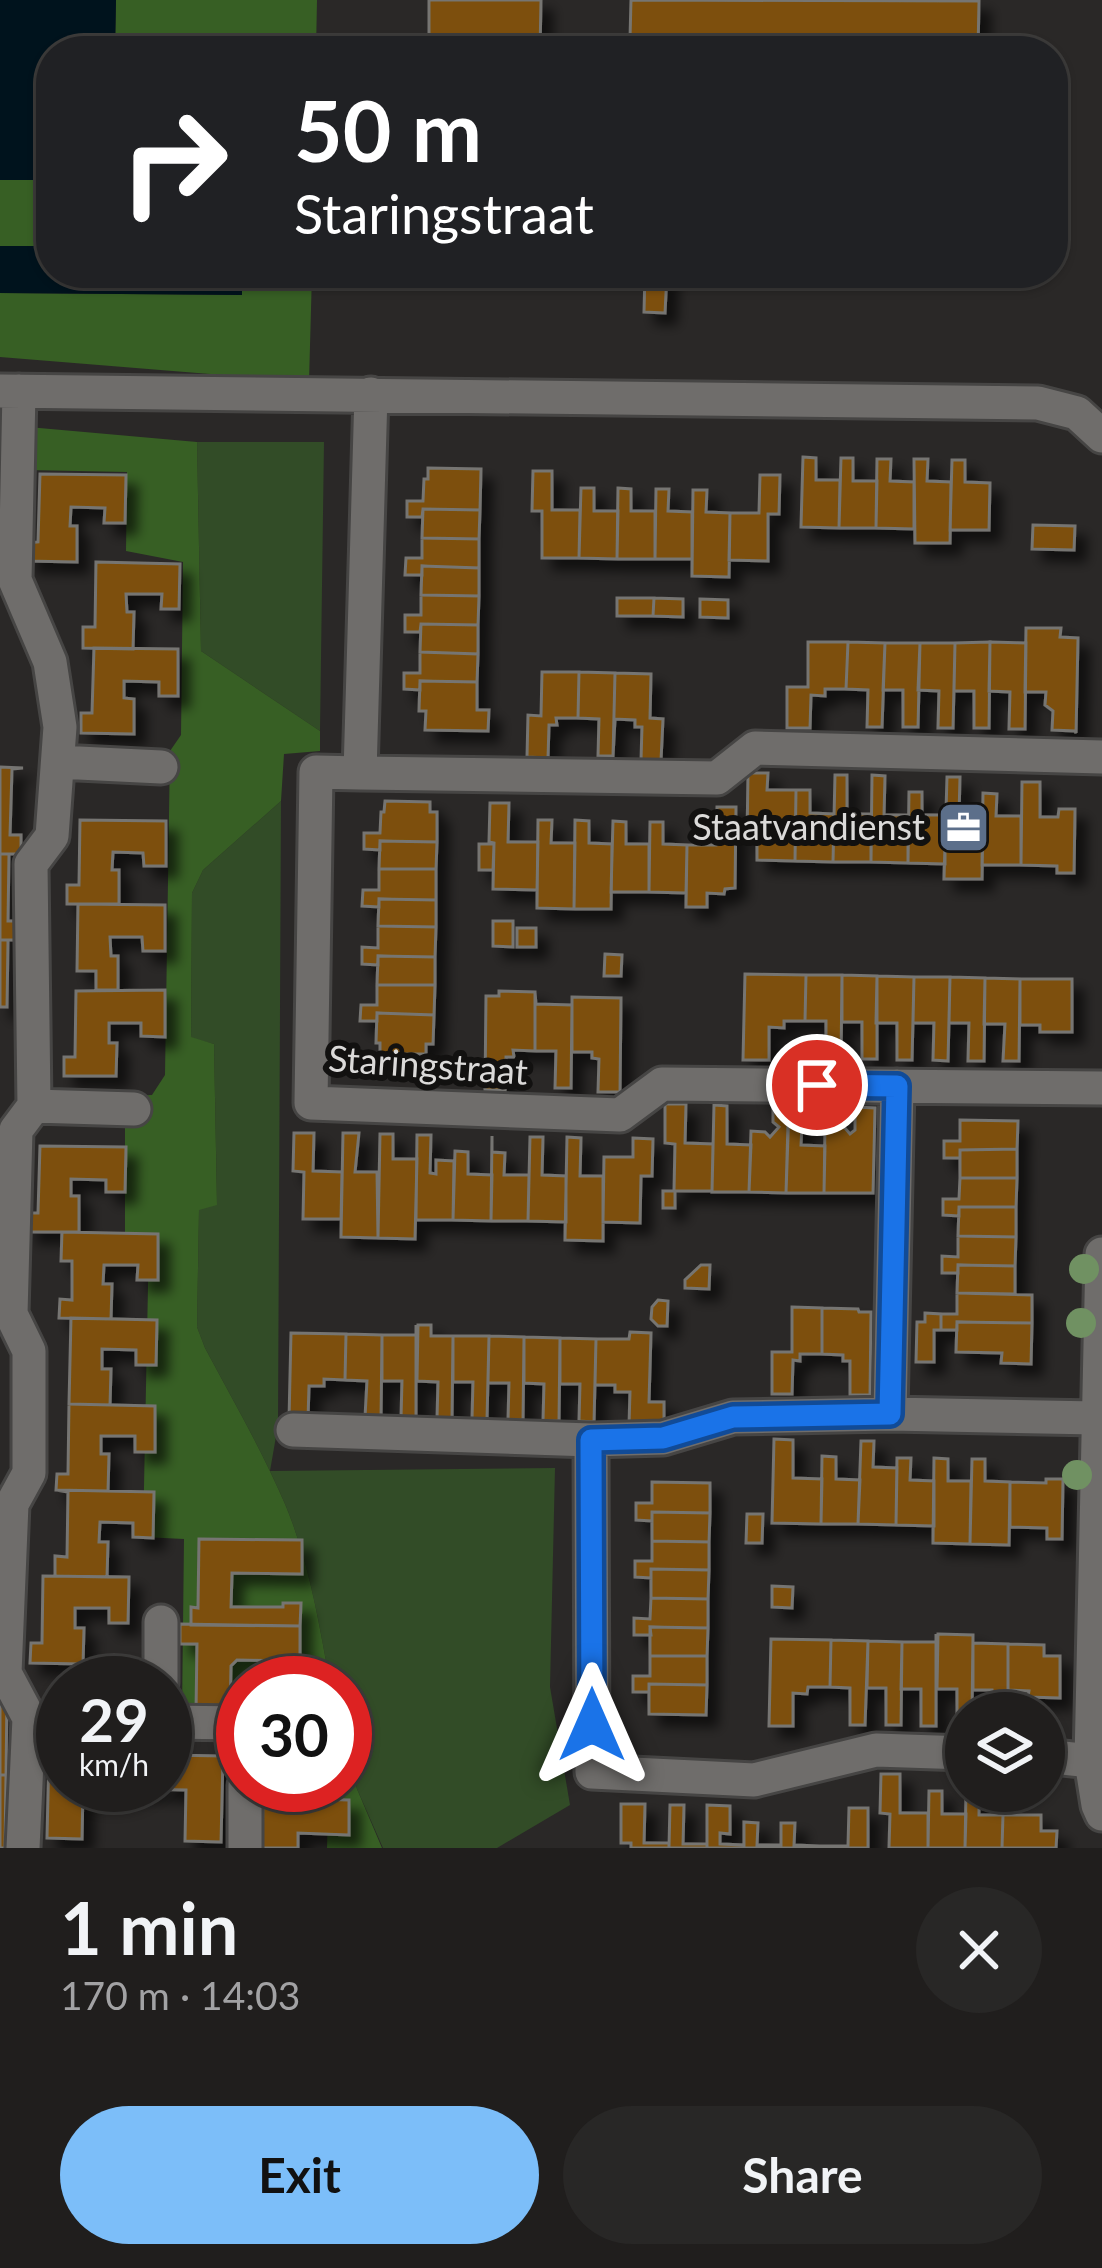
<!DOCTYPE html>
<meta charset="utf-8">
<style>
:root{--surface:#201e1d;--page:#282726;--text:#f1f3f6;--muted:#a2a2a4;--line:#3d3c3b;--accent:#7cbef9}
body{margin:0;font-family:Lato,sans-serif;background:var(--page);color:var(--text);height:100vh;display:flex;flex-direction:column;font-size:45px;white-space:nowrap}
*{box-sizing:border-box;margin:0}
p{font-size:39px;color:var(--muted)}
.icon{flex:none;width:66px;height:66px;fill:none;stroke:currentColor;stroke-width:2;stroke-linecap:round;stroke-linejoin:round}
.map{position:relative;height:1848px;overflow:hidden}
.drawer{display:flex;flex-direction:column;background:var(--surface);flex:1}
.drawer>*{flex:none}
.top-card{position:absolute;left:36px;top:36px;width:1032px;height:252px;border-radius:48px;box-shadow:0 3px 9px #0004,0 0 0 3px var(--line);background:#202124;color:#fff;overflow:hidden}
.buttons{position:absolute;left:945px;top:1692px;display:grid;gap:24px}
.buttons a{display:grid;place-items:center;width:120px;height:120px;border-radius:50%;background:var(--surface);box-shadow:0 3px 9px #0004,0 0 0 3px var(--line);font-size:60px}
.speed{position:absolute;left:36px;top:1656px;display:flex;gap:24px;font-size:60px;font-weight:700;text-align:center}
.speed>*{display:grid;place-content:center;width:156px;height:156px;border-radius:50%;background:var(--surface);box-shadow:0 3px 9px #0004,0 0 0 3px var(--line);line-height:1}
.speed small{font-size:30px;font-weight:400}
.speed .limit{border:18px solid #d22;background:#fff;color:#111}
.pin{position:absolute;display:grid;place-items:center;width:102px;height:102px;color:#fff;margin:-51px;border:6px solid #fff;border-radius:50%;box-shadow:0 3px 12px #0007}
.me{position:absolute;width:132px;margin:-66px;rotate:0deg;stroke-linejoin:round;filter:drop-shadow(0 0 9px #0008)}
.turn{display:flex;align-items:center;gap:42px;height:252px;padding:0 60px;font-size:54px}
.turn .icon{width:156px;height:156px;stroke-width:2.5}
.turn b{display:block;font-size:84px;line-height:102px}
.round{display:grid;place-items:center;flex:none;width:126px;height:126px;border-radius:63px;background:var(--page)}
.summary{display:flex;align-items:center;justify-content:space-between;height:204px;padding:0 60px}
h1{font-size:72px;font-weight:700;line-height:90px}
.action{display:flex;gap:24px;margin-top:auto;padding:24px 60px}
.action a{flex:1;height:138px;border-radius:72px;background:var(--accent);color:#111;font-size:48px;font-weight:700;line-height:138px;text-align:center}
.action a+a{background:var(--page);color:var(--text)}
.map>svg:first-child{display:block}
</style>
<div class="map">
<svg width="1102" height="1848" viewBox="0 0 1102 1848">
<defs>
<filter id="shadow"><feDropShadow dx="11" dy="11" stdDeviation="6" flood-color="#0009"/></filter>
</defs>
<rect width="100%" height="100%" fill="#2a2827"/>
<!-- green -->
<path fill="#324c27" d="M197,442H324L320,731L201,651Z
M281,801L278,1425L270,1471L555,1468L550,1687L570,1805L497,1848H383L357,1789L345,1750V1683H330C319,1623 309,1561 285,1504C262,1450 232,1399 205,1348L197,1327L199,1209L217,1204L214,1044L191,1038L192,893L203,870Z"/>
<!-- forest -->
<path fill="#375f24" d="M116,0H317L316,51H115Z
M0,180H51V246H0Z
M242,273H312L309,382L0,357V293L241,295Z
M28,427L197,442L201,651L320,731V751L284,754L281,801L203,870L192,893L191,1037L214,1044L217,1205L199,1210L197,1327L205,1348C232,1399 262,1450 285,1504C309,1561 319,1623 330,1683H243V1712H182L184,1539L143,1537L149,1236L125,1235V1096L152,1095L165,1075L170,751L181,735L183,562L126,551L127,472L28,470Z
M345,1750L357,1789L382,1848H327L328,1810L292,1809V1785H345Z"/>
<!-- water -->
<path fill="#00131d" d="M0,0H116L115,51H51V180H0Z
M0,246H51V273H242V295L0,293Z"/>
<!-- building -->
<path fill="#7d5008" stroke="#767572" stroke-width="3" filter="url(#shadow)" d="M429,0H541L540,51H429Z
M631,0L979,1L978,51H615V39H630Z
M645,273H667L665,313L644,312Z
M803,457L816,458V480H840L839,528L801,527Z
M841,458H853V481H877L876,528H839Z
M877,459H891L890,481L914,482V529L876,528Z
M914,459H928L927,481L951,482L950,543H915Z
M952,460H965V482L990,483L989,530H950Z
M428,468L481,469L480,510L423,509L422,517H407V501H423L424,479H428Z
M533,471H552V510H580L579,558H542V511H532Z
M40,474L126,475L125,523H104L105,508L71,507L70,526H77V562L26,561L27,543L38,542Z
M760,475H780L779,514H768V561L729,560L730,513H759Z
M581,488H594V511H618L617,559L579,558Z
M618,488L631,489V511H655V559H617Z
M656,489H669L668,511L692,512V559H655Z
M693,490H707L706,512L730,513L729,577L692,576Z
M423,509L480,510L479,539L422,538Z
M1033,525L1075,526L1074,550L1032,549Z
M422,538L479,539V568L422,566V575H405L406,558H422Z
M96,562L180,564L179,609H161L162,594H126L127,612H134L133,649L83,648V627H95Z
M422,566L479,568V596L421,595Z
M421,595L479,596L478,625L421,624L420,632H405V615H421Z
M617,598H654L653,616H617Z
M654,598L683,599V617L653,616Z
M700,599L728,600V618L700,617Z
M421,624L478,625V654L420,652Z
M1026,628H1061L1060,637L1078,638L1076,733L1075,731L1052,730L1053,711L1045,705L1046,692H1025Z
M808,642H848L846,689H825V696L811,695L810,728H787V687H808Z
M848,642L885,643L882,727H867L868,690L846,689Z
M990,642L1026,643L1025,729H1009L1010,692L989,691Z
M990,642L989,728H974V691H954L955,643Z
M885,643H920L918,727H903V690H883Z
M920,643H955L953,728H938L939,691L918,690Z
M94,648L178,649V696H159V682L124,681V698L134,699V734L81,733V713H92Z
M420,652L478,654L477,682L420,681V690L404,689V673H420Z
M542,672H579L578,718H556L557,725H549L548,758L527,757L528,715L541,716Z
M579,672L615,673L613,756H598L599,719L578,718Z
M615,673L651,674L650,718L663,719L661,760H641L642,727H635V720L615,719L613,756Z
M420,681L477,682V710H489L488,731L425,730L426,711H419Z
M0,767L23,768L12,769L10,835H21V854H0Z
M748,773H768L767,790H796L795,861L757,860V842L747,841Z
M835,775H847V814H871V862H833Z
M872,775L885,776L884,815H908V863L871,862Z
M947,777H960L959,815L983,816L982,879H944Z
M1022,782H1040V817H1058L1059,809H1075L1074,873H1057V866L1021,865Z
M796,790H810V813L834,814L833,862L795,861Z
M909,792H922V815H945V864L908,863Z
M983,793L997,794L996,816H1021V865H982Z
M385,801L430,802V812H437V842L380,841V850L364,849V833H380L381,812H384Z
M490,803H509L508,842H538L537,890L493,889L494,843L489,842Z
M717,807H736L735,888L725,889L724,894L707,893V907H686L687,845H716Z
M80,820L166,821V866H144L143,853L113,852L112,870H119V904H67V885H79Z
M538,820H552L551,843H575L574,909L537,908Z
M575,820L589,821V843L612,844L611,909H574Z
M613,821L626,822V844H649V892H611Z
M650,822H663V844L687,845L686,893L649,892Z
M380,841L437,842L436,869H379Z
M479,844H494L493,870H479Z
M0,854H9L8,921H19V940H0Z
M379,869H436V900L379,899V907L362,906L363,890H379Z
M379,899L436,900V927L378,926Z
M78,904L165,905V951H143L142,937H110L111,956H118V990H96V971H77Z
M493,921H513V947L493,946Z
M378,926L436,927L435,957L378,956V965L362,964V947L378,948Z
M517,928H536V947H517Z
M0,940H8L7,1007H0Z
M605,954L622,955L621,976H604Z
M378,956L435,957V985H377Z
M745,974L806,975L805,1021H784V1028L769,1027V1060H743Z
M806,975H842L841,1059H826V1021H805Z
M842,975L877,976V1059H862V1022H842Z
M877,976L914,977L912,1060H897V1023H876Z
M914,977H950L948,1061L933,1060L934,1023H913Z
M950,977L985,978L984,1061H968L969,1023H949Z
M985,978L1020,979L1019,1061H1003L1005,1024H984Z
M1020,979H1072V1032H1040V1025H1020Z
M377,985H435L434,1015L377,1013V1021H360L361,1005H377Z
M165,990V1037L141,1036V1023H109V1043H117L116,1076H64V1057H75L76,991Z
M499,991L535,992V1051L513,1050L514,1057H506L505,1090H485L486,996H499Z
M535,992L536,1004L572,1005L571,1088H555L556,1051H535Z
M572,997L621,998L620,1092H598L599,1059L592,1058V1052H572Z
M377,1013L434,1015L433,1044H426V1054H380V1043H376Z
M665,1104H686L685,1143L713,1144L712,1191H675V1208H663V1191H674L675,1144L665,1143Z
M714,1105L727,1106V1144L751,1145L749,1192H712Z
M855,1107L875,1108L873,1193H824L825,1126L844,1127L850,1134L855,1130Z
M773,1108H789L786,1193L749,1192L751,1131L765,1132L770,1137L779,1127L773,1122Z
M960,1120L1018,1121L1017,1149L960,1150V1158H944V1141H960Z
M788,1123H802L801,1145L825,1146L824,1193H786Z
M294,1133H314L313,1171L342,1172L341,1219H303L304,1172L293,1171Z
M343,1133H359L355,1172H377L378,1238L341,1237Z
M380,1134H393V1159H417L415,1239L378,1238Z
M417,1135H431L430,1173L436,1174V1160L454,1161L453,1220H416Z
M492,1136V1152L505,1153L504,1175H529L528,1221H491Z
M530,1137H543L542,1175L566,1176V1222L528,1221Z
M567,1137L581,1138L580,1176H603V1241L565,1240Z
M633,1138L653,1139L652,1176H641L640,1223L603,1222L604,1157H633Z
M40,1146L126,1147L125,1192H106V1180L71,1179V1196H79V1232H27V1213H38Z
M1017,1149V1178H960V1150Z
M455,1151L468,1152V1174L492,1175L491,1221L453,1220Z
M960,1178H1017L1016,1207H959V1216L943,1215V1199H959Z
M959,1207H1016V1237L958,1236Z
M62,1232L158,1234V1280H137L138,1265H104L103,1284H112L111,1319L59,1318L60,1299L72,1300V1261H61Z
M958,1236L1016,1237L1015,1266L958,1265V1273H942V1256L958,1257Z
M701,1265H710L709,1289L685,1288V1280Z
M958,1265L1015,1266V1294L957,1293Z
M957,1293L1032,1295V1323L957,1322V1330H941V1314H957Z
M658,1300L668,1301L667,1326H658L651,1319L652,1307Z
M792,1307L822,1308V1354H800V1361L793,1360L792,1394H772V1352H792Z
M822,1308L858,1309L859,1312H871L870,1395H850V1361H843V1355L822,1354Z
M925,1313L941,1314V1330H934V1362H916L917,1322H925Z
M71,1318L157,1320L156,1365H136V1350L102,1349V1369H111L110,1405L69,1404Z
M957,1322L1032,1323L1031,1364L1001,1363L1002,1353L956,1352Z
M416,1325V1418H401L402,1381H382V1335H416Z
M418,1325H431V1336H453L452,1419H437L438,1382L417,1381Z
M630,1332L651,1333L649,1402H664V1426L629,1425L630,1392H615V1385H595L596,1339H629Z
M291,1333L346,1334L345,1380L324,1379V1386H309L308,1419L289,1420Z
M346,1334L382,1335L381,1418L365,1417L367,1381L345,1380Z
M453,1336H489L487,1419H472L473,1382H453Z
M489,1336L524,1337L523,1420H508L509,1383H488Z
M524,1337L560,1338L559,1421H543L544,1384L524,1383Z
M560,1338L596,1339L594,1422L579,1421L580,1384H560Z
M69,1404L155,1406V1452H135V1436H101V1454H109L108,1491L56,1490L57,1474H68Z
M774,1439L793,1440V1478L822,1479L821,1524L772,1523Z
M861,1441H874L873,1467L897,1468L896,1525L858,1524Z
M822,1456L836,1457V1479L860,1480L858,1524H821Z
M897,1458H911L910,1480L934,1481V1526L896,1525Z
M934,1458L948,1459V1481H971L970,1544L933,1543Z
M972,1459H985V1481L1010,1482L1009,1545L970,1544Z
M1046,1479H1063L1062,1539H1047V1528L1010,1527V1482L1046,1483Z
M652,1482L710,1483V1513L652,1512V1521L636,1520V1503H652Z
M56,1490L154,1492L153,1538L133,1537V1523L100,1522L99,1542H108L107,1577L55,1576V1556L67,1557L68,1492Z
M652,1512L710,1513L709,1542L652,1541Z
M747,1514H763L762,1543H746Z
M199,1539L302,1540V1574L232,1573L231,1607H283V1603H301L300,1626L191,1625V1607L198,1608Z
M652,1541L709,1542V1570L651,1569V1578L635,1577V1561H652Z
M651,1569L709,1570L708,1599L651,1598Z
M43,1576L129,1577L128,1623H109V1608H75V1628H84L83,1664L30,1663L31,1643H42Z
M772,1586L793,1587L792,1608L772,1607Z
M651,1598L708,1599V1628L650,1627L651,1635H634V1618L650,1619Z
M180,1624L300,1626V1661L237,1660L231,1666L230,1713L196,1712L197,1644H180Z
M650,1627L708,1628L707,1656H650Z
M936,1634V1726H921V1689H901L902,1642H936Z
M938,1634L973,1635L972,1713H966V1726L957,1727V1689H937Z
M771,1639L831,1640L830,1687H808L807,1694L793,1693V1726H769Z
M831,1640L868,1641L865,1725H850V1688L830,1687Z
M868,1641L902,1642L901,1725H886V1688H867Z
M973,1643L1008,1644V1713H992V1690H973Z
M1008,1644L1044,1645V1656H1060V1698L1028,1697L1029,1691L1008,1690Z
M650,1656H707V1685L649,1684V1692H633V1676H650Z
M649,1684L707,1685L706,1715L649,1714Z
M0,1696H7L6,1775H0Z
M49,1753H63V1785H135V1789L83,1788L82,1839L47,1838Z
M165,1755L223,1756L221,1842L185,1841L186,1790L135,1789V1785H165Z
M881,1774H900V1813H928V1848H889L890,1814L880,1813Z
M0,1775H6L5,1848H0Z
M929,1791H942V1814H966L965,1848H928Z
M966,1792H979V1815H1003L1002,1848H965Z
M263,1798L349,1800V1835L298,1833V1848H262Z
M621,1804H645L644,1843H669V1848H631V1843H621Z
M670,1805H684L683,1844H707V1848H669Z
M707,1805L730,1806V1834L720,1833V1844L744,1845V1848H707Z
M849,1808H868V1848H818V1846H848Z
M1003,1815H1041V1831H1057L1056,1848H1002Z
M744,1822L758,1823L757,1845H781V1848H744Z
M781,1823H795L794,1845L818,1846V1848H781Z"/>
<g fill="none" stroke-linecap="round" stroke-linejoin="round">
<defs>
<path id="street" d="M0,391L1038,403L1077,413L1102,436
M19,391L15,580L50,662L60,727L52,836L31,864L34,1106L16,1130L11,1314L29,1351V1473L12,1504L5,1673L29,1718L23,1848
M371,394L360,773L316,772L311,1103L620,1115L662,1084L1102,1088
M58,762L161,767
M360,773L717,778L755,748L1102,757
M34,1106L134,1109
M1102,1254L1091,1761L1098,1805L1102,1814
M890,1414L897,1086
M293,1430L591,1440L663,1438L733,1417L890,1414L1097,1418
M591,1440L592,1772L754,1780L876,1750L966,1753
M161,1683V1622
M165,1722L243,1723
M1044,1756L1091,1761
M245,1848V1785"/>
</defs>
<!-- street casing -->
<use href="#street" stroke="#464544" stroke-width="39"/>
<!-- street -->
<use href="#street" stroke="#6f6d6b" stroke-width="33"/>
</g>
<!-- trees -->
<g fill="#709162">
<circle cx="1084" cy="1269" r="15"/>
<circle cx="1081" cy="1323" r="15"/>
<circle cx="1077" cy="1475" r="15"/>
</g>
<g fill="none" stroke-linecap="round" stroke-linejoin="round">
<defs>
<path id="route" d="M592,1725L591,1440L663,1438L733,1417L890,1414L897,1086L817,1085"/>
</defs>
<!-- route casing -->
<use href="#route" stroke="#114b97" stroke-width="30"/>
<!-- route -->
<use href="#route" stroke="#1a73e8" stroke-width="21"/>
</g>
<!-- icons -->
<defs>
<symbol id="office-square" viewBox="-11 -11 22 22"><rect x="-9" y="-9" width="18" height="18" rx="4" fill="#5c6f8a" stroke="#121110"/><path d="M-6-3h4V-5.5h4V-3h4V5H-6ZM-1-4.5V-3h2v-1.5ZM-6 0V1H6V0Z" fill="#fff"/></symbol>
</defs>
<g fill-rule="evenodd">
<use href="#office-square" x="934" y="798" width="59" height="59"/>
</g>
<g text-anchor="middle" stroke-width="12" stroke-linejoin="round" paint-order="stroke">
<!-- poi labels -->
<g font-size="36" fill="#dbdad9" stroke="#121110" text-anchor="end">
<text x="925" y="840">Staatvandienst</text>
</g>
<!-- street labels -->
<g font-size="36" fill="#dbdad9" stroke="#121110">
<text transform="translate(428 1065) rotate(4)" y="13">Staringstraat</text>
</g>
</g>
</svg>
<div class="buttons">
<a><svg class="icon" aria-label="layers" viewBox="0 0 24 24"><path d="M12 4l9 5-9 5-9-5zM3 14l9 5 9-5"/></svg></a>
</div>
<div class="speed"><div>29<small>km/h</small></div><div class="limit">30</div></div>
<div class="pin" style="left:817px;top:1085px;background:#d93025"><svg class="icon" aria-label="arrive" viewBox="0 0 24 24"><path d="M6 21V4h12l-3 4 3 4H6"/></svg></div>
<svg class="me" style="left:592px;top:1725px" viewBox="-20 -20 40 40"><path d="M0-17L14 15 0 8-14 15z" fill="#1a73e8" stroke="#fff" stroke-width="4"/></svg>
<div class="top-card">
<div class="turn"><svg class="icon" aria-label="right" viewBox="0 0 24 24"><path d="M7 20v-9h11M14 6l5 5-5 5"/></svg><div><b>50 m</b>Staringstraat</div></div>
</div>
</div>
<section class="drawer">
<div class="summary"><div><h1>1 min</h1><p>170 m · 14:03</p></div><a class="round"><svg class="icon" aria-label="close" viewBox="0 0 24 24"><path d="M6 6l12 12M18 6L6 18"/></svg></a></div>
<div class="action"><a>Exit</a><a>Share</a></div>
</section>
